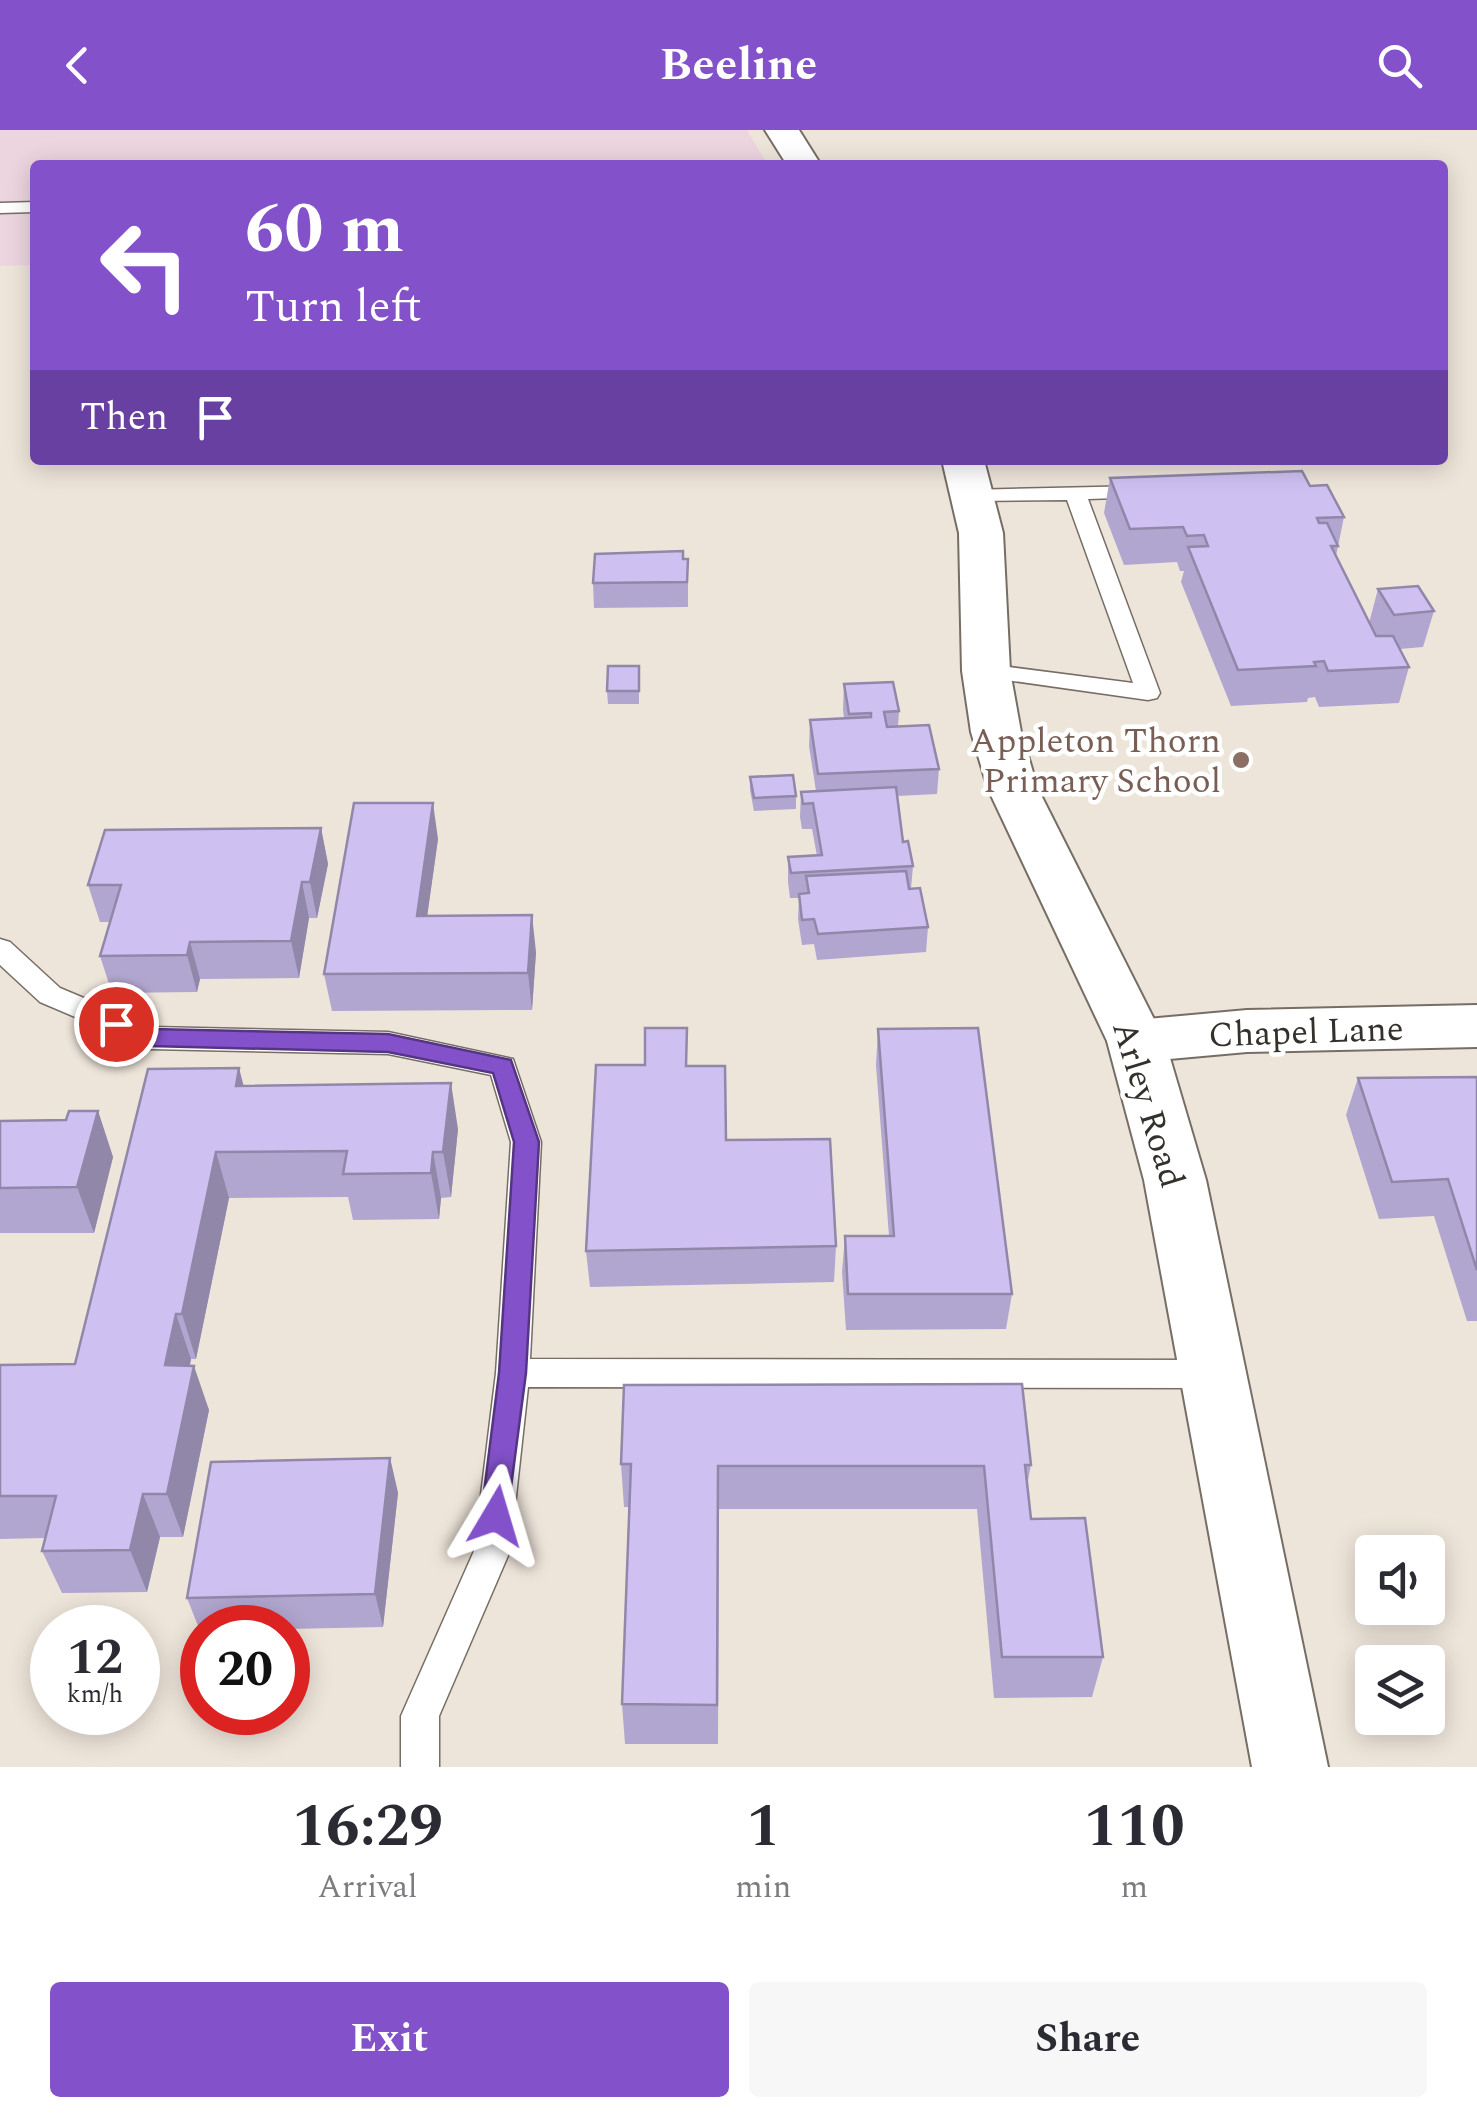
<!DOCTYPE html>
<style>
:root{--surface:#fff;--page:#f7f7f7;--text:#2b2b33;--muted:#7c7c81;--accent:#8351ca}
body{margin:0;font-family:Spectral,serif;background:var(--page);color:var(--text);height:100vh;display:flex;flex-direction:column;font-size:38px;white-space:nowrap}
*{box-sizing:border-box;margin:0}
p{font-size:32px;color:var(--muted)}
.icon{flex:none;width:55px;height:55px;fill:none;stroke:currentColor;stroke-width:2;stroke-linecap:round;stroke-linejoin:round}
.map{position:relative;height:1637px;overflow:hidden}
.drawer{display:flex;flex-direction:column;background:var(--surface);flex:1}
.drawer>*{flex:none}
.hud{position:absolute;left:30px;top:30px;width:1418px;height:305px;border-radius:10px;box-shadow:0 5px 25px #0003;background:#8351ca;color:#fff;overflow:hidden}
.fabs{position:absolute;left:1355px;top:1405px;display:grid;gap:20px}
.fabs a{display:grid;place-items:center;width:90px;height:90px;border-radius:10px;background:var(--surface);box-shadow:0 5px 25px #0003;font-size:50px}
.speed{position:absolute;left:30px;top:1475px;display:flex;gap:20px;font-size:50px;font-weight:700;text-align:center}
.speed>*{display:grid;place-content:center;width:130px;height:130px;border-radius:50%;background:var(--surface);box-shadow:0 5px 25px #0003;line-height:1}
.speed small{font-size:25px;font-weight:400}
.speed .limit{border:15px solid #d22;background:#fff;color:#111}
.pin{position:absolute;display:grid;place-items:center;width:85px;height:85px;color:#fff;margin:-42px;border:5px solid #fff;border-radius:50%;box-shadow:0 2px 10px #0007}
.me{position:absolute;width:110px;margin:-55px;rotate:7deg;stroke-linejoin:round;filter:drop-shadow(0 0 8px #0008)}
.turn{display:flex;align-items:center;gap:35px;height:210px;padding:0 50px;font-size:45px}
.turn .icon{width:130px;height:130px;stroke-width:2.5}
.turn b{display:block;font-size:70px;line-height:85px}
.then{display:flex;align-items:center;height:95px;padding:0 50px;background:#0003;gap:20px;font-size:38px}
.eta{display:flex;justify-content:space-evenly;align-items:center;height:170px;text-align:center}
.eta b{font-size:60px;font-weight:700;line-height:70px}
.cta{display:flex;gap:20px;margin-top:auto;padding:20px 50px}
.cta a{flex:1;height:115px;border-radius:10px;background:var(--accent);color:#fff;font-size:40px;font-weight:700;line-height:115px;text-align:center}
.cta a+a{background:var(--page);color:var(--text)}
header{display:flex;justify-content:space-between;align-items:center;height:130px;padding:0 50px;background:var(--accent);color:#fff;font-size:45px;font-weight:700}
.map>svg:first-child{display:block}
</style>
<header><svg class="icon" aria-label="back" viewBox="0 0 24 24"><path d="M15 5l-7 7 7 7"/></svg>Beeline<svg class="icon" aria-label="search" viewBox="0 0 24 24"><circle cx="10" cy="10" r="6"/><path d="M15 15l6 6"/></svg></header>
<div class="map">
<svg width="1477" height="1637" viewBox="0 0 1477 1637">
<rect width="100%" height="100%" fill="#eee5da"/>
<!-- industrial -->
<path fill="#edd5df" d="M0,0H747L768,35H35V135L0,136Z"/>
<g fill="none" stroke-linecap="round" stroke-linejoin="round">
<defs>
<path id="service" d="M35,72V82L0,83V73Z
M1141,356L1149,357L1152,362L1149,367L1088,369L1160,563L1157,568L1148,570L978,546L974,541L986,534L1133,553L1067,370L975,371L967,370L964,365L967,360Z
M0,809L10,812L60,858L153,897L388,902L513,929L541,1012L530,1229L1213,1230L1225,1234L1230,1244L1225,1254L1213,1258L528,1257L510,1421L439,1586V1637H401V1586L474,1421L496,1243L511,1012L491,945L388,924L150,919L40,872L0,835Z"/>
<path id="minor" d="M1477,875V917L1247,922L1136,932L1116,926L1107,911L1116,896L1136,890L1247,880Z"/>
<path id="tertiary" d="M765,0H799L821,35H787Z
M942,330H984L1003,403L1010,541L1021,602L1038,659L1165,911L1206,1050L1328,1637H1252L1144,1050L1107,911L988,659L971,602L962,541L959,403Z"/>
</defs>
<!-- service casing -->
<use href="#service" stroke="#766e65" stroke-width="3"/>
<!-- minor casing -->
<use href="#minor" stroke="#766e65" stroke-width="4"/>
<!-- tertiary casing -->
<use href="#tertiary" stroke="#766e65" stroke-width="4"/>
<!-- service -->
<use href="#service" fill="#fff" fill-rule="evenodd"/>
<!-- minor -->
<use href="#minor" fill="#fff" fill-rule="evenodd"/>
<!-- tertiary -->
<use href="#tertiary" fill="#fff" fill-rule="evenodd"/>
</g>
<!-- wall -->
<path fill="#b1a6cf" d="M1110,348L1310,356L1344,387L1336,426L1369,493L1378,459L1434,481L1423,517L1400,519L1409,537L1399,573L1319,577L1315,567L1308,568L1307,572L1231,576L1181,452L1184,441H1180L1177,432L1124,435L1104,383Z
M683,429H688V477L594,478L593,453Z
M639,536V574H608L607,561Z
M844,554L899,581L898,597L939,639L937,664L897,666L903,712L913,736L911,759L928,797L926,822L817,830L814,814L802,815L798,789L799,768H790L788,752V727L817,726L812,699H802L800,687L801,662L816,661L809,616L810,590L844,589L843,579Z
M750,647L796,666V679L754,681L750,660Z
M321,698L328,734L317,788H309L299,848L200,849L197,862L112,863L100,826L110,792H100L88,755Z
M438,709L427,786L536,822L532,880L332,881L324,844Z
M878,899L1012,1164L1006,1199L846,1200L842,1142L845,1106H889L876,935Z
M688,936L726,1010L836,1116L834,1152L590,1157L586,1121Z
M1477,947V1191H1467L1434,1086L1379,1089L1346,985L1358,948Z
M244,956L458,999L451,1067L441,1068L439,1089L353,1090L348,1067L229,1068L196,1229H191L190,1236L209,1280L183,1407H160L147,1462L62,1463L42,1421L45,1408L0,1409V1235L75,1234Z
M98,981L113,1027L94,1103H0V991L66,990Z
M390,1328L398,1363L383,1497L288,1499V1498H202V1501H200L187,1468Z
M621,1334L1031,1335L1027,1355L1031,1389L1103,1527L1092,1567L994,1568L977,1379H719L718,1614H625L622,1574L630,1377H624Z"/>
<!-- shaded-wall -->
<path fill="#9087a9" d="M433,673L438,709L422,823L417,786Z
M321,698L328,734L317,788L310,752Z
M302,752L309,788L299,848L291,811Z
M532,785L536,822L532,880L528,843Z
M190,812L200,849L197,862L187,825Z
M239,938L251,984L236,956Z
M451,953L458,999L451,1067L443,1022Z
M98,981L113,1027L94,1103L77,1057Z
M216,1022L229,1068L196,1229L182,1184Z
M433,1022L441,1068L439,1089L431,1043Z
M176,1184L191,1229L180,1279L165,1235Z
M194,1236L209,1280L183,1407L167,1364Z
M390,1328L398,1363L383,1497L375,1464Z
M143,1364L160,1407L147,1462L130,1420Z"/>
<!-- building -->
<path fill="#cec1f1" stroke="#9087a9" stroke-width="2.5" d="M1302,341L1310,356L1327,355L1344,387L1317,388L1319,393H1327L1338,416H1331L1376,506H1393L1409,537L1328,541L1324,531L1314,532L1316,536L1238,540L1188,417L1208,416L1204,405L1187,406L1183,397L1130,399L1110,348Z
M683,421V429H688L687,452L593,453L595,424Z
M1418,456L1434,481L1394,485L1378,459Z
M608,536H639V561H607Z
M893,552L899,581L884,582L887,597L929,595L939,639L818,644L810,590L871,587V583L849,584L844,554Z
M793,645L796,666L754,668L750,647Z
M896,657L903,712L908,711L913,736L791,743L788,727L822,725L813,673L803,674L801,662Z
M354,673H433L417,786L532,785L528,843L324,844Z
M321,698L310,752H302L291,811L190,812L187,825L100,826L121,755H88L105,700Z
M906,741L909,759L920,758L928,797L818,804L814,789L802,790L799,764L809,763L806,746Z
M645,898H687L686,936H725L726,1010L830,1009L836,1116L586,1121L596,935H645Z
M978,898L1012,1164H848L845,1106H894L878,899Z
M239,938L236,956L451,953L443,1022H433L431,1043L343,1044L347,1021L216,1022L182,1184H176L165,1235L194,1236L167,1364H143L130,1420L42,1421L56,1366H0V1235L75,1234L148,939Z
M1477,947V1140L1448,1049L1392,1052L1358,948Z
M69,981H98L77,1057L0,1058V991L66,990Z
M1022,1254L1031,1335H1025L1031,1389L1085,1388L1103,1527H1002L984,1336H718L717,1575L622,1574L631,1334H621L624,1255Z
M390,1328L375,1464L187,1468L211,1332Z"/>
<!-- route -->
<path fill="#8351ca" stroke="#553583" stroke-width="2.5" d="M116,885L152,899L388,904L511,930L539,1012L526,1243L506,1395L496,1399L485,1395L481,1386L499,1243L514,1012L493,943L388,922L150,916L108,900L105,894L108,887Z"/>
<!-- markers -->
<circle fill="#8d6e63" stroke="#fff" stroke-width="4" cx="1241" cy="630" r="10"/>
<g text-anchor="middle" stroke-width="9" stroke-linejoin="round" paint-order="stroke">
<!-- education labels -->
<g font-size="35" fill="#785e54" stroke="#fff" text-anchor="end">
<text x="1221" y="622">Appleton Thorn<tspan x="1221" dy="40">Primary School</tspan></text>
</g>
<!-- street labels -->
<g font-size="35" fill="#34312d" stroke="#fff">
<text transform="translate(1306 901) rotate(-2)" y="12">Chapel Lane</text>
<text transform="translate(1149 974) rotate(73)" y="12">Arley Road</text>
</g>
</g>
</svg>
<div class="fabs">
<a><svg class="icon" aria-label="sound" viewBox="0 0 24 24"><path d="M4 9h4l5-4v14l-5-4H4zM17 9q2 3 0 6"/></svg></a>
<a><svg class="icon" aria-label="layers" viewBox="0 0 24 24"><path d="M12 4l9 5-9 5-9-5zM3 14l9 5 9-5"/></svg></a>
</div>
<div class="speed"><div>12<small>km/h</small></div><div class="limit">20</div></div>
<div class="pin" style="left:116px;top:894px;background:#d93025"><svg class="icon" aria-label="arrive" viewBox="0 0 24 24"><path d="M6 21V4h12l-3 4 3 4H6"/></svg></div>
<svg class="me" style="left:496px;top:1386px" viewBox="-20 -20 40 40"><path d="M0-17L14 15 0 8-14 15z" fill="#8351ca" stroke="#fff" stroke-width="4"/></svg>
<div class="hud">
<div class="turn"><svg class="icon" aria-label="left" viewBox="0 0 24 24"><path d="M17 20v-9H6M10 6l-5 5 5 5"/></svg><div><b>60 m</b>Turn left</div></div>
<div class="then">Then<svg class="icon" aria-label="arrive" viewBox="0 0 24 24"><path d="M6 21V4h12l-3 4 3 4H6"/></svg></div>
</div>
</div>
<section class="drawer">
<div class="eta">
<div><b>16:29</b><p>Arrival</p></div>
<div><b>1</b><p>min</p></div>
<div><b>110</b><p>m</p></div>
</div>
<div class="cta"><a>Exit</a><a>Share</a></div>
</section>
